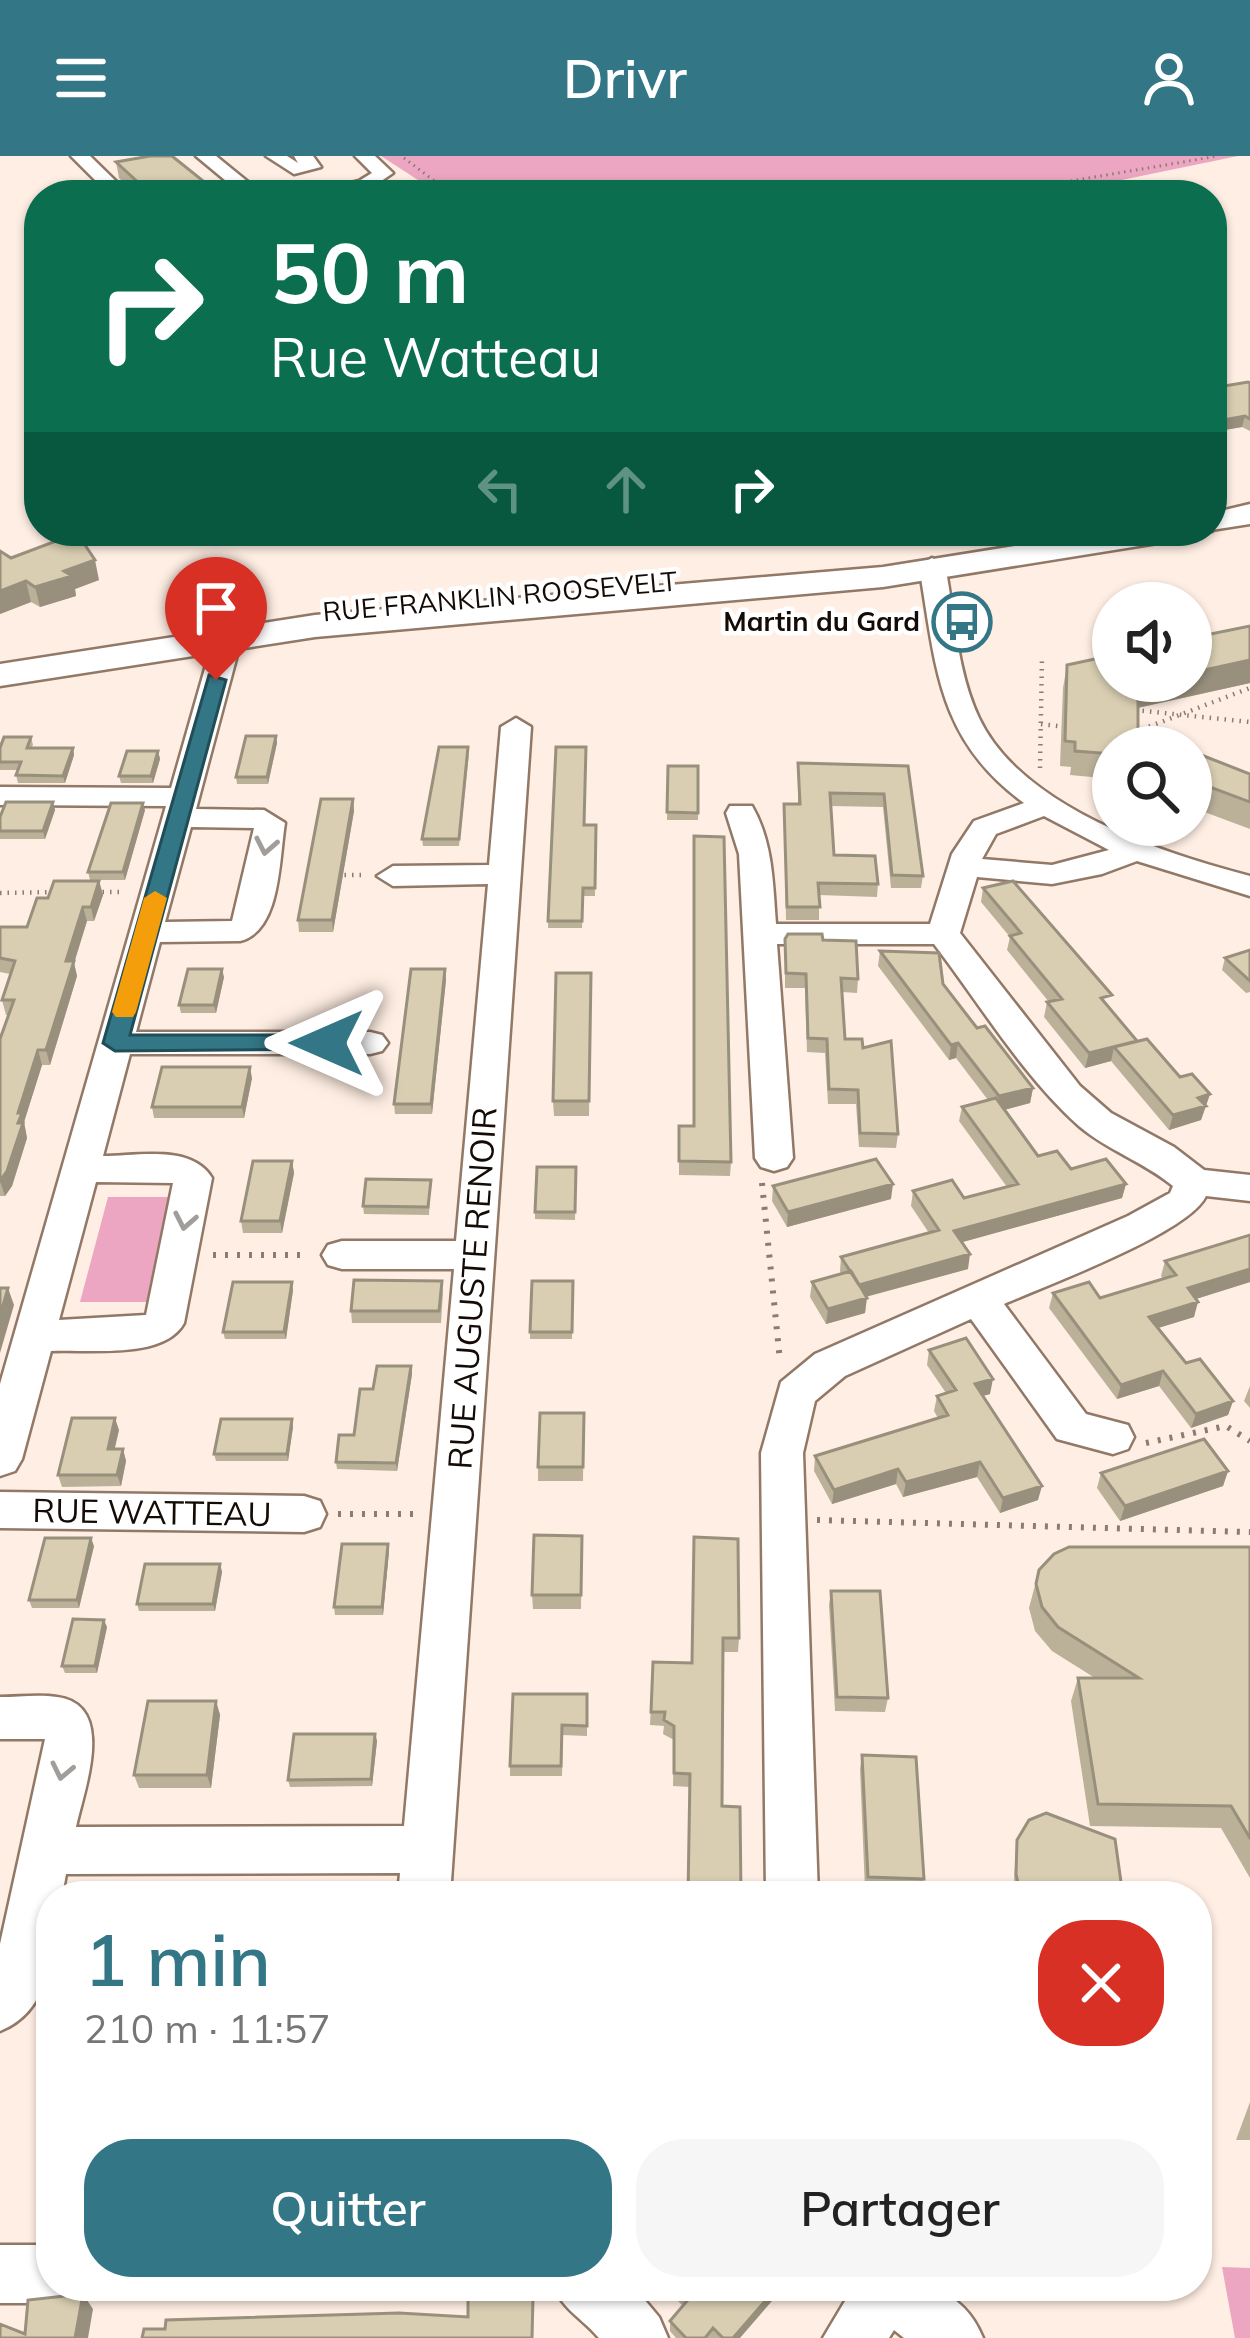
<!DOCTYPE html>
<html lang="fr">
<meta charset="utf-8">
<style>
:root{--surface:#fff;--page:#f6f6f6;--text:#222;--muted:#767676;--accent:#337786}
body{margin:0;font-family:Mulish,sans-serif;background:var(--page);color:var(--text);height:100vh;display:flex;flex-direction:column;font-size:45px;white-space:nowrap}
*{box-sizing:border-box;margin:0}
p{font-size:39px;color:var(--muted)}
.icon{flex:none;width:66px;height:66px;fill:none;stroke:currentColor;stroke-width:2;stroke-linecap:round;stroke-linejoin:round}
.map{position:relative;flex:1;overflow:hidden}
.panel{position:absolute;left:36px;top:1725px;width:1176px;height:420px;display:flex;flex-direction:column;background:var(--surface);border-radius:48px;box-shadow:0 3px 9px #0004}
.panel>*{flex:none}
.hud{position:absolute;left:24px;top:24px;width:1203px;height:366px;border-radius:48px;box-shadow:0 3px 9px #0004;background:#0b6e4f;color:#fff;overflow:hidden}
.buttons{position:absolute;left:1092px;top:426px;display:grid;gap:24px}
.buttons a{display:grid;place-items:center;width:120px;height:120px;border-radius:50%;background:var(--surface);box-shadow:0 3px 9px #0004;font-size:60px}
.pin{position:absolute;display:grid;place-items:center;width:102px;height:102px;color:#fff;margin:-123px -51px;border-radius:50% 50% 50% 0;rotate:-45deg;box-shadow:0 0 12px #0007}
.pin .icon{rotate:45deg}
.me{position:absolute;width:132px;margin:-66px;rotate:270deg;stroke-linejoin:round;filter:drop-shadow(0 0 9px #0008)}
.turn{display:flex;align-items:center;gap:42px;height:252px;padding:0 48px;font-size:54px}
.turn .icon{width:156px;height:156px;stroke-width:2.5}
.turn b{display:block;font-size:84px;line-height:102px}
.lanes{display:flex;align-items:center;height:114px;padding:0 48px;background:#0003;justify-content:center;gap:60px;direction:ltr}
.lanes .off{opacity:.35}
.round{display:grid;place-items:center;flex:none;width:126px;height:126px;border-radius:48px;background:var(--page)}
.headline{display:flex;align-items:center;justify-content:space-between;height:204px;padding:0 48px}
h1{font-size:72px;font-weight:600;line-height:90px;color:var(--accent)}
.primary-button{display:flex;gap:24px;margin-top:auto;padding:24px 48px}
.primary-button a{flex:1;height:138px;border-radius:48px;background:var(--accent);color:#fff;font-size:48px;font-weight:600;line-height:138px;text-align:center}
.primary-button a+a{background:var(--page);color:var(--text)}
header{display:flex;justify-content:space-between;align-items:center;height:156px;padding:0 48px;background:var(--accent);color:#fff;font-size:54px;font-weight:600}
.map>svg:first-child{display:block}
</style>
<header><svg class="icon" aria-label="menu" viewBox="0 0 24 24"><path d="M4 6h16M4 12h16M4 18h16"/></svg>Drivr<svg class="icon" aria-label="person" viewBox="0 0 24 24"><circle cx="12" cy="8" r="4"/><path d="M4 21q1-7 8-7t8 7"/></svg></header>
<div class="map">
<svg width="1250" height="2182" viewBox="0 0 1250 2182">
<rect width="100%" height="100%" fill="#ffeee3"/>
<!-- green -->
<path fill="#eca6c1" d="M381,0H1238L1049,39H341L418,24Z
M108,1041H178L153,1146H80Z
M1222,2111L1250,2112V2182H1235Z"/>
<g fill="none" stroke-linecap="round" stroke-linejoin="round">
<defs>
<path id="minor" d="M71,0H90L130,39H110Z
M196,0H216L264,39H243Z
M266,0H287L298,7L294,0H313L321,11L294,18Z
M355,0H375L393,17L365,36L302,39L359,25L372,17Z
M932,402L945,410C955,460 957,516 979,562C1021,651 1161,697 1250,720V740L1137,705L1102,718L1052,728L977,721L960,777L1080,930L1111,957L1174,991L1204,1014L1250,1019V1045L1206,1040C1189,1077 1047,1129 1004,1148L1086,1258L1128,1269L1134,1281L1128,1293L1113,1298L1057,1283L971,1163L845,1220L815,1245L803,1297L818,1740H766L761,1297L781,1226L815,1198L1128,1060L1170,1037L1173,1030C1144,1006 1107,994 1079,970C1022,919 980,848 934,788H777L793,1002L787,1011L774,1015L761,1011L755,1002L739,698L726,657L730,650H752C773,686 773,728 776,768H930L952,698L974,665L1024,647C936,583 936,508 919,410ZM1044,660L1109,694L1052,709L982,703L996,678Z
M225,463L239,471L240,488L196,653L264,654L285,667C279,703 281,775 240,785L160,786L136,876H370L382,879L388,887L382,895L370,898H130L103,1000C137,1000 192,988 212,1022L184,1167C164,1204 88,1193 51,1195L22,1303L15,1315L0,1320V1228L166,650L0,649V631L171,632L212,488L211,471ZM191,671L254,672L232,765L165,766ZM96,1026L173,1027L146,1159L59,1164Z
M516,562L531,571L450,1740H398L400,1717L66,1718L62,1740H51C51,1791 55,1853 0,1875V1788L45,1583H0V1541C18,1541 39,1538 57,1541C117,1549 84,1633 76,1671L404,1670L454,1113H342L328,1109L322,1099L328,1089L342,1085H456L488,728L393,730L377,720L393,710L489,709L501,571Z
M0,1336L304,1340L320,1345L326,1358L320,1371L304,1376L0,1372Z
M0,2089H51V2130H75L72,2139L51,2147H0Z
M554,2130H633L659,2161L668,2182H599C582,2162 563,2154 554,2130Z
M854,2130C909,2130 958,2121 983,2182H904L894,2174L889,2182H823Z"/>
<path id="major" d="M1250,348V368L1205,375H1212V357Z
M1108,375H1187L1170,385L883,431L315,481L0,530V508L315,459L883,411Z"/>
</defs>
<!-- minor casing -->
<use href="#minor" stroke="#917867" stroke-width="5"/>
<!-- major casing -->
<use href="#major" stroke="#917867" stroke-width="5"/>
<!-- path-far2 -->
<path stroke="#897c74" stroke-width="3" stroke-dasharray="1.5 4.5" stroke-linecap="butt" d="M404,2L453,39
M535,39H562
M988,39L1218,0"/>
<!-- path-far1 -->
<path stroke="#897c74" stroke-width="4.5" stroke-dasharray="1.5 6" stroke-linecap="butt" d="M1135,554L1250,566
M1041,568L1066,571
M1135,576L1250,532
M1040,612L1042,501
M337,719H366
M95,736H123
M0,737L57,736"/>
<!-- path -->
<path stroke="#897c74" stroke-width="6" stroke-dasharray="3 9" stroke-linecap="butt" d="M762,1027L780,1205
M213,1099H308
M1146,1287L1226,1270L1250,1285
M338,1358H420
M817,1364L1250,1376"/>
<!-- minor -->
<use href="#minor" fill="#fff" fill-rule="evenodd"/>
<!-- major -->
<use href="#major" fill="#fff" fill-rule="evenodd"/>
</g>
<!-- wall -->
<path fill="#bbb199" d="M116,6L217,36L218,39H137L119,22Z
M1250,227V275L1242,271L1212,276V232Z
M0,395L11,402L99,424L75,433L76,440L40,451L31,446L0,458Z
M1250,470V527L1138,552L1113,591V623L1070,619L1071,611L1060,610L1063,532L1067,509Z
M276,580L277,587L268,628H237L236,621Z
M31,581L33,589L31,592H73L74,599L65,627H18L16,619L18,614H0V592Z
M158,595L160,603L153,627H121L119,620Z
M1191,595L1250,618V673L1191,651Z
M469,598L459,690H423L422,683Z
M798,607L908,610L923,720L921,732H891L883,651L831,650L834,699L878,728L877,741L819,739V764H786L784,648H798Z
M668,610H698V664H667Z
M353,643L354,655L333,776H299L298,764Z
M53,646L55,654L45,683H0V661Z
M145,654L125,724H90L88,716Z
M585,669H596L595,740H583L582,772H548V765Z
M99,725L103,739L94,765H87L74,807L77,820L50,909H42L24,966L27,982L12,1030L5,1040H0V883L8,859H6L2,844L10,818L0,816V771H27L48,742Z
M983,732L1109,852L1137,885L1180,921L1210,938L1201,964L1169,974L1111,905L1085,912L1044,861L1047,846H1049L1007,794L1010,781L981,746Z
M785,783L823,784L858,823L857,837L842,836L845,883L863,892L898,978L896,992L859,991L856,948H828L825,897L807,896L805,832H785Z
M1250,794V836L1246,837L1222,814L1225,802Z
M880,795L943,828L977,872L1033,932L1030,947L1004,954L1038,1000L1071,1013L1126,1028L1122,1042L962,1086L968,1113L866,1141L865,1157L826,1168L810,1141L812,1126L841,1118L840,1115L841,1101L929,1077L911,1050L913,1035L964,1042L1007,1031L959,965L962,951L988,944L956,902L949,904L878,810Z
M591,817L589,960H554L553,945Z
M224,821L216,857H181L179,849Z
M446,824L432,958H395L394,948Z
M252,922L244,962H154L152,951Z
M679,970H693L731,1006L730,1020L679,1019Z
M292,1005L294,1017L282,1077H243L241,1065Z
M576,1011L575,1064L535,1063V1056Z
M431,1024L429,1059L364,1058L363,1050Z
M773,1030L891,1043L787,1071L772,1045Z
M1165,1105L1250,1126L1196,1143L1194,1161L1158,1172L1186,1207L1233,1245L1228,1259L1191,1272L1159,1230L1117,1243L1049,1152L1053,1137L1100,1142L1163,1123L1161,1120Z
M442,1125L443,1137L441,1167H352L351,1155Z
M573,1125L572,1183H530V1176Z
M293,1134L286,1183H225L223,1176Z
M929,1194L990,1238L982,1240L1038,1344L1000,1357L977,1321L903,1341L896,1328L832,1348L814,1315L815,1300L938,1262L934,1255L937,1240L946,1237L927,1209Z
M411,1210L412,1218L397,1315L337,1313L336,1306L354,1279L373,1233Z
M1250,1230V1252L1244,1245Z
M584,1257L583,1325H538V1311Z
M293,1271L288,1305H216L214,1298Z
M119,1274L114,1293H123L126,1305L121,1330L62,1331L58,1319Z
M1228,1315L1223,1330L1120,1365L1097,1332L1101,1317Z
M582,1380L581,1453H533L532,1439Z
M694,1381L739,1482L738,1496H723L722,1650L741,1740L690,1631L673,1630L674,1584L663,1578L664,1570L650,1569L653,1506L691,1507Z
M94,1390L79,1452H32L29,1444Z
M1250,1391V1722L1221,1672L1090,1670L1071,1545L1078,1522H1095L1052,1495L1035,1475L1029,1452L1039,1414Z
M389,1395L383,1459H335L334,1451Z
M220,1408L222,1416L215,1455H139L137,1448Z
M831,1435L888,1542L885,1556L835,1555L829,1449Z
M107,1471L97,1517H65L62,1510Z
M587,1538V1580L563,1579L562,1620H510V1610Z
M216,1545L220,1559L211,1632H139L134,1619Z
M375,1578L377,1585L372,1630L290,1631L288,1624Z
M862,1599L924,1723L921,1736L865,1734L860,1613Z
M1017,1684L1120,1740H1017L1014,1724Z
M1250,1946V1984H1236Z
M676,2131L740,2182H676L670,2175V2165L683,2150L675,2142Z"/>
<!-- shaded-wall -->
<path fill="#98907d" d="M1245,260L1242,271L1212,276V266Z
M95,404L99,424L75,433L76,440L40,451L35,431L64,415Z
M26,425L31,446L0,458V435Z
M1250,504V527L1132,553L1138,529L1155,525H1191V517Z
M276,580L277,587L268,628L267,621Z
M73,592L74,599L65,627L63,620Z
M158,595L160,603L153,627L151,620Z
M353,643L354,655L333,776L332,764Z
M53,646L55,654L45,683L43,675Z
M143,647L145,654L125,724L123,716Z
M99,725L103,739L94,765L91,751Z
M83,751L87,765L74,807L77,820L50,909L46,894L66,805Z
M222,813L224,821L216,857L214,849Z
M445,813L446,824L432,958L431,948Z
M1137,885L1114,891L1111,905L1085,912L1089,897Z
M958,887L956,902L949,904L951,889Z
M38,894L42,909L24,966L27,982L12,1030L5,1040L0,1025L18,957Z
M250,911L252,922L244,962L242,951Z
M1033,932L1030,947L996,956L999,940Z
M1210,938L1201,964L1169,974L1173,959L1198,942Z
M292,1005L294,1017L282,1077L280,1065Z
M893,1028L891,1043L787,1071L788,1056Z
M1126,1028L1122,1042L952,1089L954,1075Z
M970,1098L968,1113L857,1143L859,1129Z
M1250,1113V1126L1183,1147L1188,1132Z
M292,1126L293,1134L286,1183L284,1176Z
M8,1132L14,1149L0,1197V1160Z
M867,1142L865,1157L826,1168L828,1153Z
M1198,1146L1194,1161L1145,1176L1149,1161Z
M411,1210L412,1218L397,1315L396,1307Z
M1163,1215L1159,1230L1117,1243L1121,1229Z
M993,1223L990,1238L972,1243L975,1228Z
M1233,1245L1228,1259L1191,1272L1196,1258Z
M115,1262L119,1274L112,1305L108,1293Z
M292,1263L293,1271L288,1305L287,1298Z
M123,1293L126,1305L121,1330L117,1319Z
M980,1306L977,1321L903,1341L906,1326Z
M898,1313L896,1328L832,1348L834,1334Z
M1228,1315L1223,1330L1120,1365L1125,1350Z
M1042,1330L1038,1344L1000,1357L1003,1342Z
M91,1382L94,1390L79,1452L77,1444Z
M388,1388L389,1395L383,1459L382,1451Z
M220,1408L222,1416L215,1455L213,1448Z
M104,1464L107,1471L97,1517L95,1510Z
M216,1545L220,1559L211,1632L207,1619Z
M375,1578L377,1585L372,1630L371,1623Z
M778,2130H785L740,2182H733Z
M83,2138L93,2153L88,2182H75Z"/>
<!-- building -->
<path fill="#d9ceb2" stroke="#98907d" stroke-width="3" d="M150,0H172L217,36L200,39H152L116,6Z
M1248,226L1250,227V263L1245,260L1212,266V232Z
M77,377L95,404L64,415L72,420L35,431L26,425L0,435V395L11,402Z
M1250,470V504L1191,517V482Z
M1113,499V525H1155L1138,529V576L1179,591H1113V598L1075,595V586L1065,585L1067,509Z
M246,580H276L267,621H236Z
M4,581H31L27,592H73L63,620L16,619L21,606H0V592Z
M439,591H468L459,683H422Z
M556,591H586L584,669H596L595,732H583L582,765H548Z
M127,595H158L151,620H119Z
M1191,595L1250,618V646L1191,624Z
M798,607L908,610L923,720L892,719L884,638L830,637L834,699L875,700L878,728L818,727L820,751H787L784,648H800Z
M668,610H698V657L667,656Z
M321,643H353L332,764H298Z
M6,646H53L43,675H0V661Z
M111,647H143L123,716H88Z
M694,680L724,681L731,1006L679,1005V970H694Z
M54,725H99L91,751H83L66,805H74L46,894H38L18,957H22L18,967H23L7,1015L0,1025V883L14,844H2L15,805L0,802V771H27L37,742H48Z
M1013,725L1112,839L1101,842L1137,885L1089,897L1047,846L1062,843L1010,780L1021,777L983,732Z
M788,778H822L823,784L856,785L858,823L841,822L845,883H862L863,892L891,885L898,978L860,977L858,934L829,933L827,883L808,882L806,818L786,817L785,783Z
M1250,794V825L1225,802Z
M880,795L939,797L943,828L977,872L985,870L1033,932L999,940L958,887L951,889Z
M188,813H222L214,849H179Z
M411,813H445L431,948H394Z
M556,817H591L589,945H553Z
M1147,883L1180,921L1192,918L1210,938L1198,942L1206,950L1173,959L1114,891Z
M162,911H250L242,951H152Z
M996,942L1038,1000L1057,995L1071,1013L1106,1003L1126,1028L954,1075L970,1098L859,1129L841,1101L939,1074L913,1035L952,1024L964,1042L1018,1028L962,951Z
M876,1003L893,1028L788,1056L773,1030Z
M253,1005H292L280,1065H241Z
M537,1011H576L575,1056H535Z
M366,1023L431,1024L428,1051L363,1050Z
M1250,1079V1113L1188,1132L1198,1146L1149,1161L1186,1207L1200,1203L1233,1245L1196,1258L1163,1215L1121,1229L1053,1137L1089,1126L1100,1142L1176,1119L1165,1105Z
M851,1115L867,1142L828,1153L812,1126Z
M354,1124L442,1125L439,1155H351Z
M532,1125H573L572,1176H530Z
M233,1126H292L284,1176H223Z
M0,1132H8L0,1160Z
M966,1182L993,1223L975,1228L1042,1330L1003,1342L980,1306L906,1326L898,1313L834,1334L815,1300L948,1259L937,1240L956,1234L929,1194Z
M377,1210H411L396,1307L336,1306L339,1279H354L360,1233H373Z
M540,1257H584L583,1311H538Z
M72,1262H115L108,1293H123L117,1319H58Z
M221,1263H292L287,1298H214Z
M1204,1283L1228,1315L1125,1350L1101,1317Z
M534,1379L582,1380L581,1439H532Z
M694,1381L738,1383L739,1482H723L722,1650L740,1651L741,1740H688L690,1618L674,1617V1570L664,1564L665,1556H651L653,1506L692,1507Z
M45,1382H91L77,1444H29Z
M342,1388H388L382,1451H334Z
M1069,1391H1250V1682L1231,1650L1098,1648L1078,1522H1139L1058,1471L1042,1451L1036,1428L1039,1414L1054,1398Z
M145,1408H220L213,1448H137Z
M831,1435H880L888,1542L837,1541Z
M73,1463L104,1464L95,1510H62Z
M513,1538H587V1570L562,1569L561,1610H510Z
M148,1545H216L207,1619H134Z
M294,1578H375L371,1623L288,1624Z
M862,1599L916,1601L924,1723L868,1721Z
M1046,1657L1115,1683L1121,1726L1120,1740H1021L1016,1718L1017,1684L1029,1664Z
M506,1738H559V1740H505Z
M677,2130H778L733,2182H723L713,2172L705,2182H686L670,2165L687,2145L676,2131Z
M83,2138L75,2182H0V2168L25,2178L28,2144Z
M533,2141L532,2182H142L144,2173H165L166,2164L399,2157L468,2161V2142Z"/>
<!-- one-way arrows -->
<defs><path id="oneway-chevron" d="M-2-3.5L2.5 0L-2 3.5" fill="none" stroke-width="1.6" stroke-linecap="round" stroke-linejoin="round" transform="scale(3)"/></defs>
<g stroke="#a19d9b">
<use href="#oneway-chevron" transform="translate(266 690) rotate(101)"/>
<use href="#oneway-chevron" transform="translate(185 1065) rotate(101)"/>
<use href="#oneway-chevron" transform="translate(62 1615) rotate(102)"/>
</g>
<!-- route -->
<path fill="#337786" stroke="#214d57" stroke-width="3" d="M209,519L226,524L130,879H327L336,881V893L115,895L103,887Z"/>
<!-- slow -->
<path fill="#f59e0b" d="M155,735L167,742L136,856L133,861H116L112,856L144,742Z"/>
<!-- icons -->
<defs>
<symbol id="bus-ring" viewBox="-11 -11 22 22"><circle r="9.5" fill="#fff" stroke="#337786" stroke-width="1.5"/><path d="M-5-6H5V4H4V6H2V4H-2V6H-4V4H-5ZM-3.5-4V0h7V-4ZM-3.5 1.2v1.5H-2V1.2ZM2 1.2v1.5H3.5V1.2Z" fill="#337786"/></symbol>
</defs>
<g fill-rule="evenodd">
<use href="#bus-ring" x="929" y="433" width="66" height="66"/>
</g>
<g text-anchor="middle" stroke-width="9" stroke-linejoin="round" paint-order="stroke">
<!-- far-street labels -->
<g font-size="27" fill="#140b06" stroke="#fff">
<text transform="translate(500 441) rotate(-5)" y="9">RUE FRANKLIN ROOSEVELT</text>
</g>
<!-- far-poi labels -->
<g font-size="27" font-weight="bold" fill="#140b06" stroke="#fff" text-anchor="end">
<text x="920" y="475">Martin du Gard</text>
</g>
<!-- street labels -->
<g font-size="33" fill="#140b06" stroke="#fff">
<text transform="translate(472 1132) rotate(-86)" y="12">RUE AUGUSTE RENOIR</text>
<text transform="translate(152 1356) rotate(1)" y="12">RUE WATTEAU</text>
</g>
</g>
</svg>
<div class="buttons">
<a><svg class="icon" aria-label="sound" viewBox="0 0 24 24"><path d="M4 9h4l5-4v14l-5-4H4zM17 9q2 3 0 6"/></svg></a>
<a><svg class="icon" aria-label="search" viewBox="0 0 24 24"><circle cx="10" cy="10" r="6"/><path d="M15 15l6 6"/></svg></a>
</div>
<div class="pin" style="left:216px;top:524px;background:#d93025"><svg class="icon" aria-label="arrive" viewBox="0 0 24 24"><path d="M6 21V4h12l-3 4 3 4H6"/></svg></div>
<svg class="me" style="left:327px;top:887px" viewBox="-20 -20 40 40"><path d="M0-17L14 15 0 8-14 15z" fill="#337786" stroke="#fff" stroke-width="4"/></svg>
<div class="hud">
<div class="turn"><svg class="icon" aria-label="right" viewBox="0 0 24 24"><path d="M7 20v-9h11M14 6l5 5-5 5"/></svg><div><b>50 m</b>Rue Watteau</div></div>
<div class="lanes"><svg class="icon off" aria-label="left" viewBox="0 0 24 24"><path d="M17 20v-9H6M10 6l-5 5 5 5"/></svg><svg class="icon off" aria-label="ahead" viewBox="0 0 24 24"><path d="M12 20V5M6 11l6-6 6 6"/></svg><svg class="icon" aria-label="right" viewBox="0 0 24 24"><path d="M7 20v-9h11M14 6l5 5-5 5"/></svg></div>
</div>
<section class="panel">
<div class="headline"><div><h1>1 min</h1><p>210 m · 11:57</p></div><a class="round" style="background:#d93025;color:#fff"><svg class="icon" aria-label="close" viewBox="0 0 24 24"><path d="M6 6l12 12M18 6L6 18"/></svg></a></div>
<div class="primary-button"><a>Quitter</a><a>Partager</a></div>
</section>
</div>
